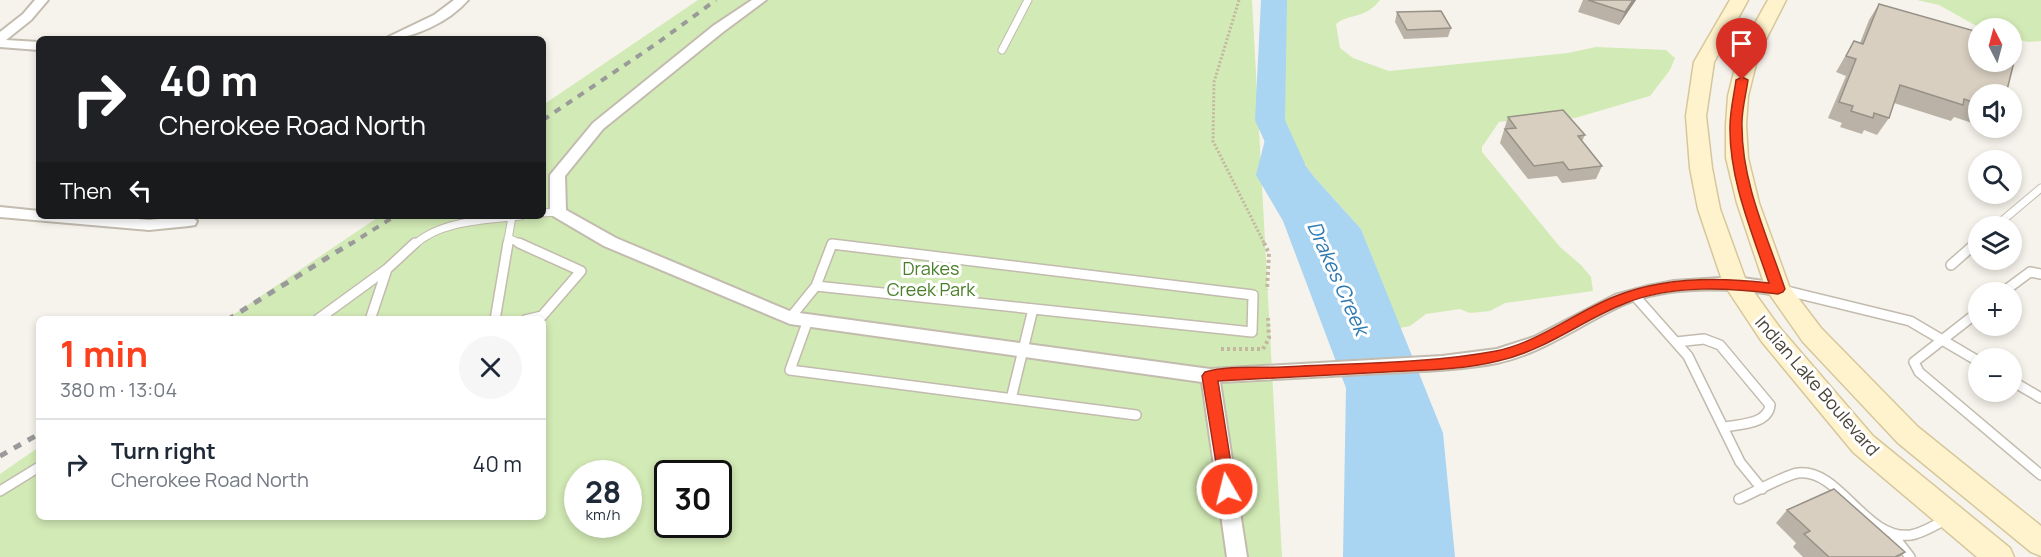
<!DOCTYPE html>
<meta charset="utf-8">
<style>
:root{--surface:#fff;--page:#f6f6f7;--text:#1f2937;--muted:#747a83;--line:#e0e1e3;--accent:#fc3f1d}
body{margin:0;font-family:Manrope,sans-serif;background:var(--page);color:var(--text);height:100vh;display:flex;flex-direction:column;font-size:22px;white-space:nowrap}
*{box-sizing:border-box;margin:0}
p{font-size:20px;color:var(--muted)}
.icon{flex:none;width:33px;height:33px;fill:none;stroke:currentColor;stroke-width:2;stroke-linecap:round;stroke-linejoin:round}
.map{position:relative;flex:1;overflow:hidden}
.drawer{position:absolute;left:36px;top:316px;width:510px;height:204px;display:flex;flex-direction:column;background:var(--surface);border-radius:9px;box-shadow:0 3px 9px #0003}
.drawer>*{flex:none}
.hud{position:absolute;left:36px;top:36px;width:510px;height:183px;border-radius:9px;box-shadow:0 3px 9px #0003;background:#202124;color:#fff;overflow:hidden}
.needle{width:39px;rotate:354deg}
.fabs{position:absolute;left:1968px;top:18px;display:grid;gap:12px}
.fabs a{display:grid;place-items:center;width:54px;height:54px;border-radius:50%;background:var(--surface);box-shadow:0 3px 9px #0003;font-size:30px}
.speed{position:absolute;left:564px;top:460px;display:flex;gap:12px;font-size:30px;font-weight:700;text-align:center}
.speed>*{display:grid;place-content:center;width:78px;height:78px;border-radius:50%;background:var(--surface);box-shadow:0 3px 9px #0003;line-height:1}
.speed small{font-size:15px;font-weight:400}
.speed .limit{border:3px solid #111;border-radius:9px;background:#fff;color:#111}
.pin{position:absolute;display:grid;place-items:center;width:51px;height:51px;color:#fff;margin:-62px -26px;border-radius:50% 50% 50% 0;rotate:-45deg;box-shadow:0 0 6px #0007}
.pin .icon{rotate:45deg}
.me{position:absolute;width:66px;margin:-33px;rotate:352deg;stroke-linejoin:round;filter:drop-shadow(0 0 4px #0008)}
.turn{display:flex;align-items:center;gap:21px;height:126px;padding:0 24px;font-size:27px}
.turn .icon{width:78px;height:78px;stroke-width:2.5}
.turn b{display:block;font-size:42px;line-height:51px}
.then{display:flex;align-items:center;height:57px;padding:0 24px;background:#0003;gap:12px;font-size:22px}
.round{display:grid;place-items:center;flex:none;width:63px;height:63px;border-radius:32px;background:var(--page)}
.overview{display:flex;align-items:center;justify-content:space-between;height:102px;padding:0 24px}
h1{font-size:36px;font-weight:700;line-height:45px;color:var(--accent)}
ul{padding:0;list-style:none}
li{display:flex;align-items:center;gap:18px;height:90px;padding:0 24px;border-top:2px solid var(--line)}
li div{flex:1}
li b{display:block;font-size:22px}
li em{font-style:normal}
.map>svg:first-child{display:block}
</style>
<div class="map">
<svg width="2041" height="557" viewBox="0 0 2041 557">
<rect width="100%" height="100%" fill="#f6f3ec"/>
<!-- green -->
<path fill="#d2eab5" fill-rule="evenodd" d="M698,0H1252L1282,557H0V474L39,447V518H543V320L227,319L380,216H543V105ZM578,474H628V525H578ZM668,474H718V525H668Z
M1274,0H1380C1364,20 1352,12 1336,24L1340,48L1353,58L1389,71L1568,53L1596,47L1666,50L1675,58L1670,70L1650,96L1575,118L1554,120L1550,116L1499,122L1482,147V152L1560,247L1581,265L1591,277L1593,291L1505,303L1490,311L1470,313L1460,309L1426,314L1410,326L1400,328L1361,229L1315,178L1270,120Z
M1917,0H2041V41L2028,42L2012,38V28H1980L1939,5Z"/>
<!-- water -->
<path fill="#a9d4f2" d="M1270,120L1315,178L1361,229L1443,433L1455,557H1343L1346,388L1283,221L1256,175Z"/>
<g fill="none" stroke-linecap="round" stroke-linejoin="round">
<!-- river -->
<path fill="#a9d4f2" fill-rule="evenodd" d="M1261,0H1287L1285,120L1305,164L1300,171L1289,174L1278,171L1255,120Z"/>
<defs>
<path id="service-far1" d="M1002,50L1028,0
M543,213L558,212
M1996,226L2041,188
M508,238L523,245
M414,245C441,220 487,220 521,216
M507,245L512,217
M832,245H837
M1974,245L1978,241"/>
<path id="service" d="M519,243L581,271L542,316L525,320
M832,244L1253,295L1252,332L816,286Z
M1951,265L1976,243
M1783,290L1910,321L1978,361
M2003,292L2030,272L2041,274
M1634,295L1688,356L1740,462L1762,489
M1978,312L1914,362L1919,372L2041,475
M790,318L816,286
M317,320L387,269L415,243
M370,320L387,269
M495,320L508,243
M808,320L790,370L1136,415
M1676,342L1704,339L1720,345L1770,405C1768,424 1741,424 1725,427
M2012,381L2041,398
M1011,399L1033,309
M0,491L39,467
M1739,499C1751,494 1787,474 1798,473C1840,468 1865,541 1911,535C1923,533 1935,525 1945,520
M1893,535L1910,557"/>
<path id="minor" d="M35,0H48L31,20L6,40L39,42V50L0,47V32L23,14Z
M454,0H468C449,22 413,39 384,39L434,15Z
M752,0H766L723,32L603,129L565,176L566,210L616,238L792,312L1210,369L1442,356L1497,349L1534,337L1615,295L1648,286L1674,281L1735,277L1778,283L1784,285L1786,289L1784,293L1778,295C1731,288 1669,285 1625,304C1582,323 1544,353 1497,363C1460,370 1421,371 1384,373C1329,376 1275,379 1220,382L1247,557H1227L1202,382L790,324L604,246L553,216L550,212V175L593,123L713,26Z
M0,207L39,211V216H105L149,220L190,216L197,221L195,225L189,226L149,230L0,217Z"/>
<path id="secondary" d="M1730,0H1748L1714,62L1706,116L1712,168L1720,209L1746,281L1780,328L1873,436L2010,548L2014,557H1977L1853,452L1762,342L1723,283L1698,209L1690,168L1686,116L1694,62Z
M1768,0H1786L1764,43L1756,64L1748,96L1746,125L1748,158L1759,203L1789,286L1821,328L1918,427L2041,526V556L2031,552L1898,443L1803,342L1766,289L1737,203L1726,158V125L1728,96L1736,64L1744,43Z"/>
</defs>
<!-- service-far1 casing -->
<use href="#service-far1" stroke="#c2bbae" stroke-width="9"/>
<!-- service casing -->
<use href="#service" stroke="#c2bbae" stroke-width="12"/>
<!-- minor casing -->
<use href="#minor" stroke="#c2bbae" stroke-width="4"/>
<!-- secondary casing -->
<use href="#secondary" stroke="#d6c79b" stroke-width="3"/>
<!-- path-far1 -->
<path stroke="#c4b79f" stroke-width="3" stroke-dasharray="2 2" stroke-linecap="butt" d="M1239,0L1214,82L1213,141L1265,245"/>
<!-- path -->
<path stroke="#c4b79f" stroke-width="4" stroke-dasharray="3 3" stroke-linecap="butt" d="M1264,243L1269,253L1267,290
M1221,349H1263L1269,338L1268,318"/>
<!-- service-far1 -->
<use href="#service-far1" stroke="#fff" stroke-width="7"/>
<!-- service -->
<use href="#service" stroke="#fff" stroke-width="9"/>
<!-- minor -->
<use href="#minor" fill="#fff" fill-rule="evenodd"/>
<!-- secondary -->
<use href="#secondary" fill="#fff3cd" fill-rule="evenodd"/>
<!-- rail-far1 -->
<path stroke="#9a9a9a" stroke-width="4" stroke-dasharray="7 7" stroke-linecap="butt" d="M543,120L656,44L716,0
M349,245L395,216"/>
<!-- rail -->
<path stroke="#9a9a9a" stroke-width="5" stroke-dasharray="8 8" stroke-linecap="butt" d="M227,320L351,243
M0,456L39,434"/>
</g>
<!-- wall -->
<path fill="#bab2a6" d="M1583,0H1636L1619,25L1578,12Z
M1879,4L1978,94V125L1954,117L1951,121L1894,103L1889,118L1877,135L1864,130L1862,134L1840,127L1842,123L1828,118L1846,76L1836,72L1854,41L1860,43L1869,20Z
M1397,12L1451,28L1448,37L1404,39L1395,22Z
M1508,117L1585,135L1582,141L1602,166L1596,179L1562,183L1557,176L1528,179L1500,143Z
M1787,510L1905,552L1900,557H1803L1793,547L1796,543L1776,523Z"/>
<!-- shaded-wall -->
<path fill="#979187" d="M1633,0H1636L1619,25L1625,12Z"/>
<!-- building -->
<path fill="#d8cfc1" stroke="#979187" stroke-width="1.5" d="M1588,0H1633L1625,12Z
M1879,4L1978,32V62H2012V50L2016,54L2006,94H1978V104L1964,99L1963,105L1900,85L1889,118L1874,113L1873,118L1851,111L1853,106L1839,102L1856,59L1846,56L1854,41L1863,44Z
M1441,11L1451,28L1407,30L1397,12Z
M1563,110L1585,135L1578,136L1602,166L1569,170L1563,162L1534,166L1505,129L1516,128L1508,117Z
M1834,489L1905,552L1895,557H1829L1804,534L1810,531L1787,510Z"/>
<!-- route -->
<path fill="#fc3f1d" stroke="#a42913" stroke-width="1.5" d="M1742,77L1748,80C1746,95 1741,112 1742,127C1742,183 1767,236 1785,289L1783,292L1778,294C1730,288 1673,284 1626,303C1582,320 1547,350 1498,361C1462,370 1423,370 1386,372C1330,375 1274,378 1218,381L1235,489L1232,494L1227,496L1221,494L1202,376L1205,372C1228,365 1258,368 1282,367C1353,363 1426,364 1496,351C1540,342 1575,312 1616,296C1663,277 1720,277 1769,283C1752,232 1729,180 1730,126C1730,111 1734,95 1736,80Z"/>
<g text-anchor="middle" stroke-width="6" stroke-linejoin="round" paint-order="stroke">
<!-- park labels -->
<g font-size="18" fill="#4a7f2a" stroke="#fff">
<text x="931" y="275">Drakes<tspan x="931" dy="21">Creek Park</tspan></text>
</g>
<!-- street labels -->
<g font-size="18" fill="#4b4439" stroke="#fff">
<text transform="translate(1817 386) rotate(49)" y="6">Indian Lake Boulevard</text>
</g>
<!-- water labels -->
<g font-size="20" font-style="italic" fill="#2e7ab2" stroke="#fff">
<text transform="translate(1338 278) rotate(66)" y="7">Drakes Creek</text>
</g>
</g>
</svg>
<div class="fabs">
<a><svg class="needle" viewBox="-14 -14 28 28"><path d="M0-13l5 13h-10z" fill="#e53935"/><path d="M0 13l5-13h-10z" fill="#747a83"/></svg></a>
<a><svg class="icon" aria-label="sound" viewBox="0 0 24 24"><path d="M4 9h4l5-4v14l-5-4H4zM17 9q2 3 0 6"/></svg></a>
<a><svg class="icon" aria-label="search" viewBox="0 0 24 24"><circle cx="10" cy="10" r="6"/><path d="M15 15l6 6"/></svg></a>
<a><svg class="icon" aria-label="layers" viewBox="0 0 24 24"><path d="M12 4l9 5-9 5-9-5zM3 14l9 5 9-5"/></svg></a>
<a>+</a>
<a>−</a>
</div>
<div class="speed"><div>28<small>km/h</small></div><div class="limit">30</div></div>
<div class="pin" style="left:1742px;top:80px;background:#d93025"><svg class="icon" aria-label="arrive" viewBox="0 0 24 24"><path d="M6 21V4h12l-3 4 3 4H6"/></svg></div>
<svg class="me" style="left:1227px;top:489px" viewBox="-20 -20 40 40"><circle r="17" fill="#fc3f1d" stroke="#fff" stroke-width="3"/><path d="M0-11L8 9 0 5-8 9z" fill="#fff"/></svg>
<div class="hud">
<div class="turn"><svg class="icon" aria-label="right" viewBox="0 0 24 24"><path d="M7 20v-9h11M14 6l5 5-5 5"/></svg><div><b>40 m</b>Cherokee Road North</div></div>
<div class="then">Then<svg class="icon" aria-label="left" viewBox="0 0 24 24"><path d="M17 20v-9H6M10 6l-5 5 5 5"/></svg></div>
</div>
<section class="drawer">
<div class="overview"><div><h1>1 min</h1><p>380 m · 13:04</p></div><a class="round"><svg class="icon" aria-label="close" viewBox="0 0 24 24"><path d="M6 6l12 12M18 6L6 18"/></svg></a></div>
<ul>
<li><svg class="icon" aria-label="right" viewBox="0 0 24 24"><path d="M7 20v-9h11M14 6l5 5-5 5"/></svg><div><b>Turn right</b><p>Cherokee Road North</p></div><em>40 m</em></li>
</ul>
</section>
</div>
